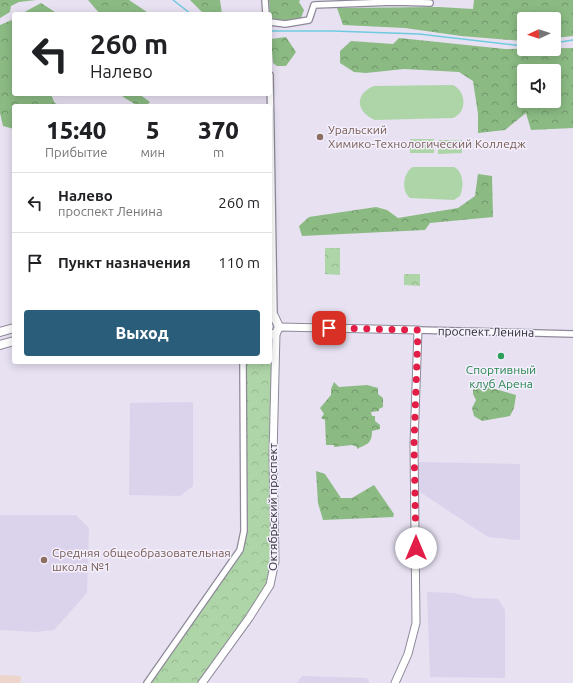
<!DOCTYPE html>
<html lang="ru">
<meta charset="utf-8">
<style>
:root{--surface:#fff;--page:#f6f6f6;--text:#202124;--muted:#757577;--line:#e0e0e0;--accent:#295d79}
body{margin:0;font-family:Ubuntu,sans-serif;background:var(--page);color:var(--text);height:100vh;display:flex;flex-direction:column;font-size:15px;white-space:nowrap}
*{box-sizing:border-box;margin:0}
p{font-size:13px;color:var(--muted)}
.icon{flex:none;width:22px;height:22px;fill:none;stroke:currentColor;stroke-width:2;stroke-linecap:round;stroke-linejoin:round}
.map{position:relative;flex:1;overflow:hidden}
.panel{position:absolute;left:12px;top:104px;width:260px;height:260px;display:flex;flex-direction:column;background:var(--surface);border-radius:4px;box-shadow:0 2px 10px #0003}
.panel>*{flex:none}
.hud{position:absolute;left:12px;top:12px;width:260px;height:84px;border-radius:4px;box-shadow:0 2px 10px #0003;background:#fff;color:var(--text);overflow:hidden}
.needle{width:26px;rotate:267deg}
.fabs{position:absolute;left:517px;top:12px;display:grid;gap:8px}
.fabs a{display:grid;place-items:center;width:44px;height:44px;border-radius:4px;background:var(--surface);box-shadow:0 2px 10px #0003;font-size:20px}
.pin{position:absolute;display:grid;place-items:center;width:34px;height:34px;color:#fff;margin:-17px;border-radius:8px;box-shadow:0 2px 6px #0006}
.me{position:absolute;width:44px;margin:-22px;rotate:0deg;stroke-linejoin:round;filter:drop-shadow(0 0 3px #0008)}
.turn{display:flex;align-items:center;gap:14px;height:84px;padding:0 12px;font-size:18px}
.turn .icon{width:52px;height:52px;stroke-width:2.5}
.turn b{display:block;font-size:28px;line-height:34px}
.eta{display:flex;justify-content:space-evenly;align-items:center;height:68px;text-align:center}
.eta b{font-size:24px;font-weight:800;line-height:28px}
.action{display:flex;gap:8px;margin-top:auto;padding:8px 12px}
.action a{flex:1;height:46px;border-radius:4px;background:var(--accent);color:#fff;font-size:16px;font-weight:800;line-height:46px;text-align:center}
ul{padding:0;list-style:none}
li{display:flex;align-items:center;gap:12px;height:60px;padding:0 12px;border-top:1px solid var(--line)}
li div{flex:1}
li b{display:block;font-size:15px}
li em{font-style:normal}
.map>svg:first-child{display:block}
</style>
<div class="map">
<svg width="573" height="683" viewBox="0 0 573 683">
<defs>
<pattern id="forest-crowns" width="20" height="18" patternUnits="userSpaceOnUse"><rect width="20" height="18" fill="#8bba83"/><path d="M2 6a3 3 0 1 1 6 0M12 15a3 3 0 1 1 6 0" fill="none" stroke="#72976c"/></pattern>
<pattern id="park-crowns" width="20" height="18" patternUnits="userSpaceOnUse"><rect width="20" height="18" fill="#aed5a7"/><path d="M2 6a3 3 0 1 1 6 0M12 15a3 3 0 1 1 6 0" fill="none" stroke="#96b790"/></pattern>
</defs>
<rect width="100%" height="100%" fill="#e7e1f2"/>
<!-- industrial -->
<path fill="#edd5cb" d="M0,675L21,676L20,683H0Z"/>
<!-- built -->
<path fill="#dbd3eb" d="M193,402V486L180,496L129,495L130,403Z
M416,462L520,464V540L488,537L417,490Z
M0,515H76L89,528L87,593L54,630L35,632L0,630Z
M427,592L454,593L474,598L498,599L505,610V678L430,677Z
M302,676L367,678L370,683H297Z"/>
<!-- grass -->
<path fill="#aed5a7" d="M453,85C466,91 468,112 453,118L375,120C356,112 354,94 374,86Z
M410,139H434V153H410Z
M438,140H462V153L438,154Z
M413,167H454C464,172 464,187 460,196L454,200L410,198C401,191 403,172 413,167Z"/>
<!-- forest -->
<path fill="url(#forest-crowns)" fill-rule="evenodd" d="M0,0H36L19,2L11,6L10,12L0,18Z
M88,0H129L150,14H100Z
M190,0H220L222,14H204Z
M269,0H300L299,2L304,10L301,18L287,21L270,18Z
M474,0H573V36L554,38V19H524V41L461,36L405,28L343,25L337,8L439,7L473,9Z
M41,3L58,14H21Z
M14,19V94H51L54,102L59,106H14V129L3,126L0,113V25Z
M286,37L296,52L286,66H277L273,63L271,39Z
M399,38L505,49L573,48V128L531,130L526,113L505,130L478,133V114L473,81L459,72L404,69L366,73L354,72L340,63V51L351,41L393,44ZM524,71H554V101H524Z
M121,94H139L150,102L146,106H136C132,100 124,100 121,94Z
M478,174L492,176L493,217L430,223L425,230L302,236L299,226L309,217L376,207L387,210L398,218L458,208L475,196Z
M334,382L339,387L367,385L378,388V394L383,398V407L379,409V411L371,412L372,416H375V421L380,425V429L372,431C372,445 366,444 357,449V447L352,445L334,447V445H326L325,420L321,418L324,414L320,408L331,395V389Z
M478,384L516,395L514,408L510,416L482,421L474,416L472,408L476,400L473,394V386Z
M316,471L325,474L341,498H352L374,485L394,514L393,517L323,520L318,503Z"/>
<!-- park -->
<path fill="url(#park-crowns)" d="M325,248H340V275L325,274Z
M404,274H420V286L404,285Z
M270,347H272L271,560L266,584L241,625L200,683H149L242,550L244,362H270Z"/>
<g fill="none" stroke-linecap="round" stroke-linejoin="round">
<!-- stream -->
<path stroke="#6fcbe0" stroke-width="1.5" d="M173,0L191,14
M270,31H333L419,34L524,46
M554,43L573,40"/>
<defs>
<path id="minor" d="M265,0L266,14
M270,22L285,24L309,20L314,5L394,2L430,3
M270,75L274,316
M418,330L573,334
M147,683L240,550L244,531L243,362"/>
<path id="tertiary" d="M279,327L418,330L414,444L416,623L408,654L395,683
M202,683L249,618L270,585L275,561L273,455L276,333"/>
<path id="secondary" d="M270,316H274L279,327L276,333L270,335
M0,332L14,328
M0,345L14,341"/>
</defs>
<!-- minor casing -->
<use href="#minor" stroke="#8f8a9a" stroke-width="8"/>
<!-- tertiary casing -->
<use href="#tertiary" stroke="#8f8a9a" stroke-width="9"/>
<!-- secondary casing -->
<use href="#secondary" stroke="#8f8a9a" stroke-width="10"/>
<!-- minor -->
<use href="#minor" stroke="#fff" stroke-width="5.5"/>
<!-- tertiary -->
<use href="#tertiary" stroke="#fff" stroke-width="7"/>
<!-- secondary -->
<use href="#secondary" stroke="#fff" stroke-width="8"/>
</g>
<g fill="none" stroke-linecap="round" stroke-linejoin="round">
<!-- route -->
<path stroke="#e11d48" stroke-width="7" stroke-dasharray="0 12.6" d="M329,328L418,330L414,444L416,548"/>
</g>
<!-- markers -->
<g fill="#8d6e63" stroke="#f4effd" stroke-width="1.5">
<circle cx="320" cy="137" r="4"/>
<circle cx="44" cy="560" r="4"/>
</g>
<circle fill="#2e9e5b" stroke="#f4effd" stroke-width="1.5" cx="501" cy="356" r="4"/>
<g text-anchor="middle" stroke-width="3" stroke-linejoin="round" paint-order="stroke">
<!-- education labels -->
<g font-size="12" fill="#785e54" stroke="#f4effd" text-anchor="start">
<text x="328" y="134">Уральский<tspan x="328" dy="14">Химико-Технологический Колледж</tspan></text>
<text x="52" y="557">Средняя общеобразовательная<tspan x="52" dy="14">школа №1</tspan></text>
</g>
<!-- street labels -->
<g font-size="12" fill="#2b282f" stroke="#f4effd">
<text transform="translate(486 332) rotate(1)" y="4">проспект Ленина</text>
<text transform="translate(273 507) rotate(-90)" y="4">Октябрьский проспект</text>
</g>
<!-- leisure labels -->
<g font-size="12" fill="#27864d" stroke="#f4effd">
<text x="501" y="374">Спортивный<tspan x="501" dy="14">клуб Арена</tspan></text>
</g>
</g>
</svg>
<div class="fabs">
<a><svg class="needle" viewBox="-14 -14 28 28"><path d="M0-13l5 13h-10z" fill="#e53935"/><path d="M0 13l5-13h-10z" fill="#757577"/></svg></a>
<a><svg class="icon" aria-label="sound" viewBox="0 0 24 24"><path d="M4 9h4l5-4v14l-5-4H4zM17 9q2 3 0 6"/></svg></a>
</div>
<div class="pin" style="left:329px;top:328px;background:#d93025"><svg class="icon" aria-label="arrive" viewBox="0 0 24 24"><path d="M6 21V4h12l-3 4 3 4H6"/></svg></div>
<svg class="me" style="left:416px;top:548px" viewBox="-20 -20 40 40"><circle r="19" fill="#fff"/><path d="M0-13L10 11 0 6-10 11z" fill="#e11d48"/></svg>
<div class="hud">
<div class="turn"><svg class="icon" aria-label="left" viewBox="0 0 24 24"><path d="M17 20v-9H6M10 6l-5 5 5 5"/></svg><div><b>260 m</b>Налево</div></div>
</div>
<section class="panel">
<div class="eta">
<div><b>15:40</b><p>Прибытие</p></div>
<div><b>5</b><p>мин</p></div>
<div><b>370</b><p>m</p></div>
</div>
<ul>
<li><svg class="icon" aria-label="left" viewBox="0 0 24 24"><path d="M17 20v-9H6M10 6l-5 5 5 5"/></svg><div><b>Налево</b><p>проспект Ленина</p></div><em>260 m</em></li>
<li><svg class="icon" aria-label="arrive" viewBox="0 0 24 24"><path d="M6 21V4h12l-3 4 3 4H6"/></svg><div><b>Пункт назначения</b></div><em>110 m</em></li>
</ul>
<div class="action"><a>Выход</a></div>
</section>
</div>
